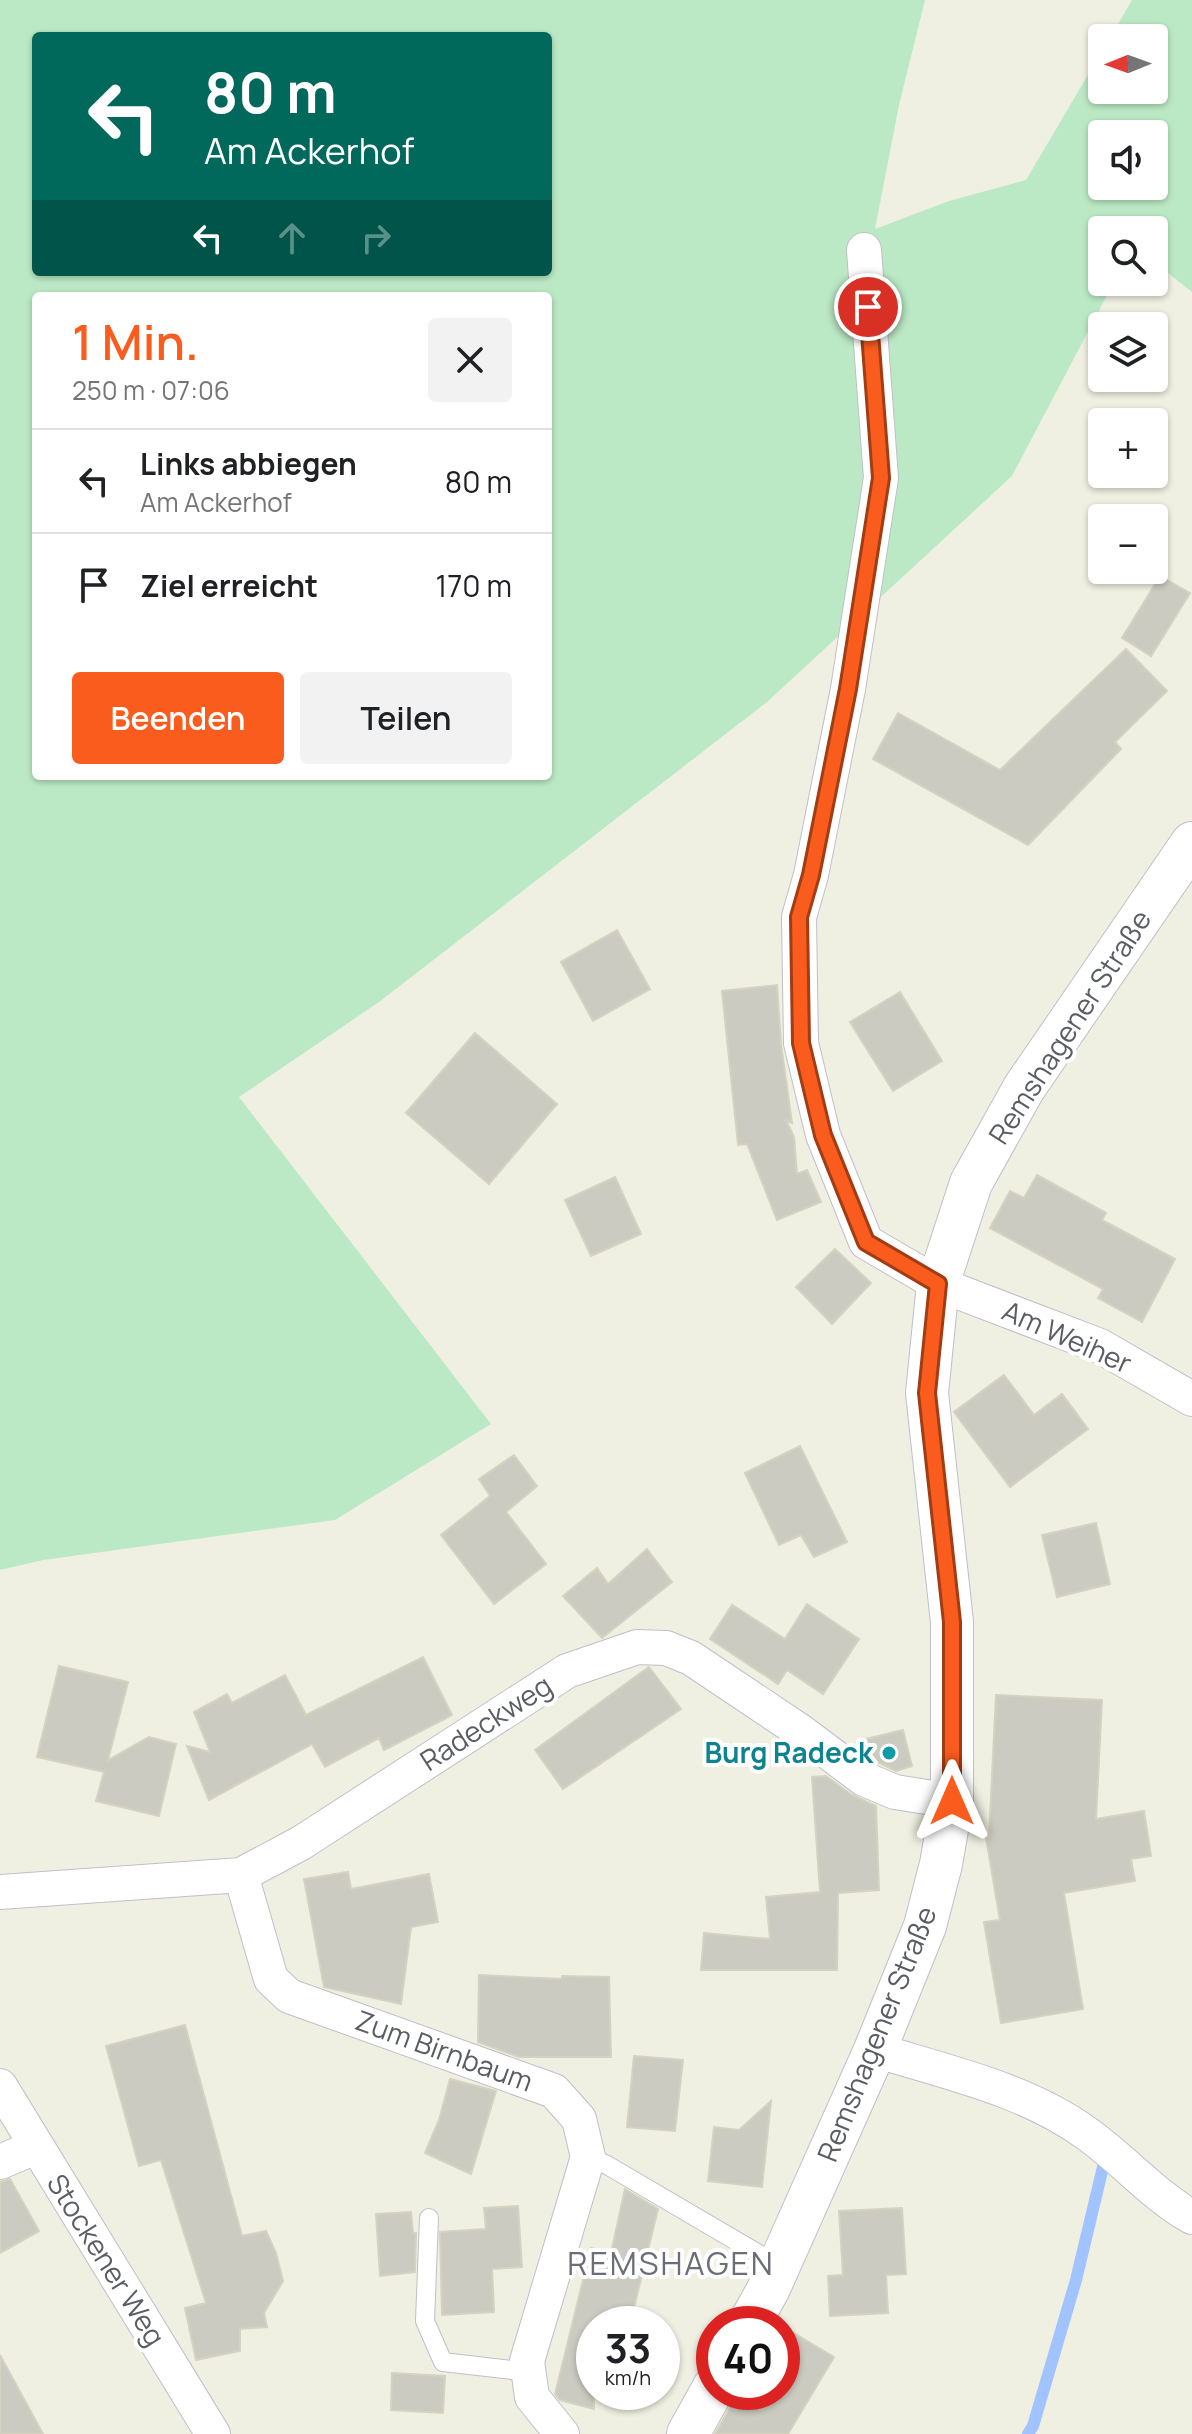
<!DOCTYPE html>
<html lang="de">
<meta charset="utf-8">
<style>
:root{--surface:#fff;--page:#f2f2f2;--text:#202124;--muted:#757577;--line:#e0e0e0;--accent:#f95c1d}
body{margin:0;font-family:Manrope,sans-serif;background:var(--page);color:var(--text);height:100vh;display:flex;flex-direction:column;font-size:30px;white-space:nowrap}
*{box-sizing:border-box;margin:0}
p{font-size:26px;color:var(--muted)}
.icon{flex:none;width:44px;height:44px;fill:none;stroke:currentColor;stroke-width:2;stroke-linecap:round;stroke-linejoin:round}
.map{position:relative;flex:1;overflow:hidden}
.panel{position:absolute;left:32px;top:292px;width:520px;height:488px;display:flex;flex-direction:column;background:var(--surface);border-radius:8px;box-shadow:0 2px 6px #0004}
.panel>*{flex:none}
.guide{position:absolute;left:32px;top:32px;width:520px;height:244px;border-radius:8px;box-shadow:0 2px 6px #0004;background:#00695c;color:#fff;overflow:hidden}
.needle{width:52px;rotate:269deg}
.tools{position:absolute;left:1088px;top:24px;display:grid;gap:16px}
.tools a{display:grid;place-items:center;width:80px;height:80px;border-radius:8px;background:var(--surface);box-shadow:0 2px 6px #0004;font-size:40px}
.speed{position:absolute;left:576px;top:2306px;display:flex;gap:16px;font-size:40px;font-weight:700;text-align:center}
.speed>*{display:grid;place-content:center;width:104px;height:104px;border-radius:50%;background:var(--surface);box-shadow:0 2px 6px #0004;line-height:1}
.speed small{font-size:20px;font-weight:400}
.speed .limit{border:12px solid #d22;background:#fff;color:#111}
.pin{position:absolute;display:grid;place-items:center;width:68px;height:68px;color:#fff;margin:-34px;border:4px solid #fff;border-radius:50%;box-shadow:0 2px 8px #0007}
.me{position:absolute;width:88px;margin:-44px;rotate:0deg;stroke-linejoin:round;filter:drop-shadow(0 0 6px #0008)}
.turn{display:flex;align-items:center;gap:28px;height:168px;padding:0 40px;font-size:36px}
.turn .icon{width:104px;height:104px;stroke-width:2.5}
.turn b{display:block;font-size:56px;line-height:68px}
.lanes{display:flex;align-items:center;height:76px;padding:0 40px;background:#0003;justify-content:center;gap:40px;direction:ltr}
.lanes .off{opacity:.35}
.round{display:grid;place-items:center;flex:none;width:84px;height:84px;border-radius:8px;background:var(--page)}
.overview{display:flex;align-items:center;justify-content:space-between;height:136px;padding:0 40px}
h1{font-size:48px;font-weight:600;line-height:60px;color:var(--accent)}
.action{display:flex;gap:16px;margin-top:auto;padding:16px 40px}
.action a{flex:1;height:92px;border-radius:8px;background:var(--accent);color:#fff;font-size:32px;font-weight:600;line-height:92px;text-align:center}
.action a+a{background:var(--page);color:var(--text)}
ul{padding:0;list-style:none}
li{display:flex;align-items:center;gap:24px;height:104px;padding:0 40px;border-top:2px solid var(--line)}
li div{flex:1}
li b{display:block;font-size:30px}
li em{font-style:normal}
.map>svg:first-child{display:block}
</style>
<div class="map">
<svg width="1192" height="2434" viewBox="0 0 1192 2434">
<rect width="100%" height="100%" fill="#efefe2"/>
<!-- green -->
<path fill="#bce9c5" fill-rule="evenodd" d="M0,0H925L899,105L875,229L949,201L1026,180L1102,51V90H1154V38H1110L1132,0H1192V292L1154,262V230H1102V282H1114L1012,476L767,702L379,1002L239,1097L491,1424L335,1520L43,1560L0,1570ZM36,36H548V272H36ZM1102,134H1154V186H1102ZM36,296H548V776H36Z"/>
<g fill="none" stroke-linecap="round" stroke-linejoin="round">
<!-- stream -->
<path stroke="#a1c3ff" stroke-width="12" d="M1028,2434L1033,2426L1076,2280L1103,2167"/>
</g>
<!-- building -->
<path fill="#cccbc1" stroke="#d4d2c0" stroke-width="2" d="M1160,576L1190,593L1151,656L1122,638Z
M1126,649L1167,691L1115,742L1121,749L1028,845L873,759L898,713L1000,770Z
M617,930L650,989L593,1021L561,962Z
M777,985L781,1044L792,1123L786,1120L794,1137L797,1174L807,1170L821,1202L777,1220L747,1144L738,1145L722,991Z
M900,992L942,1061L893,1091L850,1022Z
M475,1033L557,1104L489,1184L406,1113Z
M1037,1175L1106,1213L1102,1220L1175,1259L1142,1322L1098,1298L1103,1289L990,1228L1010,1191L1024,1198Z
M615,1177L641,1234L591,1256L565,1200Z
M835,1249L871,1283L832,1324L796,1287Z
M1004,1375L1034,1415L1062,1394L1088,1429L1010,1487L954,1412Z
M800,1446L847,1542L814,1557L801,1535L779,1545L745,1473Z
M514,1455L537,1486L506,1512L546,1564L494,1604L441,1535L490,1496L479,1479Z
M1096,1523L1110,1584L1057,1597L1042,1535Z
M647,1549L672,1582L602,1638L563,1596L597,1568L608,1584Z
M807,1604L859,1639L823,1694L787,1670L778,1684L710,1639L732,1605L785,1639Z
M423,1657L452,1715L384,1750L379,1738L325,1767L312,1744L209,1800L187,1746L210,1752L194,1712L227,1694L232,1703L285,1675L306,1715Z
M59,1666L128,1682L108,1760L149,1737L176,1744L159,1816L96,1801L104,1772L37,1757Z
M649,1667L681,1709L563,1789L535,1750Z
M996,1695L1102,1700L1096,1819L1144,1811L1151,1856L1131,1859L1135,1881L1064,1893L1083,2009L1001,2023L984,1922L1000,1920L986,1838L989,1837Z
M903,1730L912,1766L896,1771L871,1759L866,1739Z
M826,1776L852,1795L876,1806L879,1890L838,1893L837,1970H701L704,1933L770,1939L766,1897L820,1892L812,1777Z
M348,1872L351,1889L429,1874L438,1922L411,1927L401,2004L324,1987L304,1879Z
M479,1975L562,1979V1976L609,1977L611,2057H519L478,2042Z
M185,2025L242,2236L266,2231L276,2253L283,2281L264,2313L267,2327L240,2329V2351L196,2360L185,2308L206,2303L161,2160L139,2166L106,2046Z
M634,2056L683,2060L675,2131L627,2127Z
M450,2079L496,2091L471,2174L425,2153L439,2120Z
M771,2101L762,2187L708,2181L714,2127L739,2130Z
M10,2179L39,2231L0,2253V2182Z
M625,2189L658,2209L630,2324H594V2409L560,2400L555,2394L591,2248L611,2253Z
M518,2206L522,2267L492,2269L494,2312L442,2315L440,2232L486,2229L484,2208Z
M902,2208L906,2274L886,2275L888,2313L830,2316L828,2276L843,2275L839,2211Z
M411,2212L413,2233H416L415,2272L380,2276L376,2214Z
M782,2326L834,2357L788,2434H715L739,2392H782Z
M0,2355L43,2434H0Z
M392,2373L445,2376L443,2413L391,2410Z"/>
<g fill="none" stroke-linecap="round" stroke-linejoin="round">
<defs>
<path id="service" d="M588,2157L607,2165L779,2266
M429,2218L425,2321L443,2362L529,2372"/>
<path id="minor" d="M864,250L881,478L848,689L811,875L799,917L801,1043L823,1135L866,1242L938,1284L1100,1346L1192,1399
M241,1875L271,1979L289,1996L554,2091L579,2119L588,2157L527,2361L532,2397L562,2434
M0,1892L241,1875L301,1843L567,1671L637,1647L666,1648L691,1658L800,1731L864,1779L895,1792L952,1801
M875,2050C946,2072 1025,2089 1086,2133C1123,2159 1153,2195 1192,2217
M0,2086L213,2434
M0,2162L35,2147"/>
<path id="tertiary" d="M749,2324L769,2288L875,2050L925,1926L941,1864L952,1801V1622L927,1393L938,1284L971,1183L1024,1088L1192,843
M688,2434L714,2387"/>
</defs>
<!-- service casing -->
<use href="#service" stroke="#bfc0c7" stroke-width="20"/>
<!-- minor casing -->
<use href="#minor" stroke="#bfc0c7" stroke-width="36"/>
<!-- tertiary casing -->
<use href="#tertiary" stroke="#bfc0c7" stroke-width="44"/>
<!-- service -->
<use href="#service" stroke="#fff" stroke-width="18"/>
<!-- minor -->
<use href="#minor" stroke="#fff" stroke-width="34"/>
<!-- tertiary -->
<use href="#tertiary" stroke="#fff" stroke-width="42"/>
</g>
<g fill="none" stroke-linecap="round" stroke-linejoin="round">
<defs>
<path id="route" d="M868,307L881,478L848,689L811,875L799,917L801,1043L823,1135L866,1242L938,1284L927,1393L952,1622V1801"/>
</defs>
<!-- route casing -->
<use href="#route" stroke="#a23c13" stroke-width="20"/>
<!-- route -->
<use href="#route" stroke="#f95c1d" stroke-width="14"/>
</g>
<!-- markers -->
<circle fill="#0f9aa8" stroke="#fff" stroke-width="3" cx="889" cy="1753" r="8"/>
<g text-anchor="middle" stroke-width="8" stroke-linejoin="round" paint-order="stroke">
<!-- street labels -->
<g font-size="28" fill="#5a5d64" stroke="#fff">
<text transform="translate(1070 1027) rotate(-57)" y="10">Remshagener Straße</text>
<text transform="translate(1067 1337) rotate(24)" y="10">Am Weiher</text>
<text transform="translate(486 1723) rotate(-33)" y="10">Radeckweg</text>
<text transform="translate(877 2034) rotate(-68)" y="10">Remshagener Straße</text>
<text transform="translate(444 2051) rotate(20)" y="10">Zum Birnbaum</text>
<text transform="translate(106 2260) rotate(58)" y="10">Stockener Weg</text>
</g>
<!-- culture labels -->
<g font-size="28" font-weight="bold" fill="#0d838f" stroke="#fff" text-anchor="end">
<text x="873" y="1763">Burg Radeck</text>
</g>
<!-- quarter labels -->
<g font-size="32" letter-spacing="2" fill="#6b6e76" stroke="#fff">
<text x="671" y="2275">REMSHAGEN</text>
</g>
</g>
</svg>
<div class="tools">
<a><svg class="needle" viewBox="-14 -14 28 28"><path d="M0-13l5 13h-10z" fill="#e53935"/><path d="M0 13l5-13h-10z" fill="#757577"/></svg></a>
<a><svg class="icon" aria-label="sound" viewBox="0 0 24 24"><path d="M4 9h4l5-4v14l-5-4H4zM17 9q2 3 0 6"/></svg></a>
<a><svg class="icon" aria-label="search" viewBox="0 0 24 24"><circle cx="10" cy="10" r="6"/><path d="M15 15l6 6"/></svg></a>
<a><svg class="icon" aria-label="layers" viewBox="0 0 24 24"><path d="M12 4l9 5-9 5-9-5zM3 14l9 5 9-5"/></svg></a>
<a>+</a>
<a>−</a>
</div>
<div class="speed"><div>33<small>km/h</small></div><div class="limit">40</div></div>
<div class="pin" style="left:868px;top:307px;background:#d93025"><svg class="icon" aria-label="arrive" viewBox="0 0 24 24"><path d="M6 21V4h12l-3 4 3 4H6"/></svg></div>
<svg class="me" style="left:952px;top:1801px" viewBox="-20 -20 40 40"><path d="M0-17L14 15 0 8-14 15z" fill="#f95c1d" stroke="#fff" stroke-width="4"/></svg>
<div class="guide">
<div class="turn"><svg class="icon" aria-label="left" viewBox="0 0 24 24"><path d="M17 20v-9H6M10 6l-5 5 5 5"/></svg><div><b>80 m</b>Am Ackerhof</div></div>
<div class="lanes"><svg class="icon" aria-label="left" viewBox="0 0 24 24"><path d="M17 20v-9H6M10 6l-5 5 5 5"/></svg><svg class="icon off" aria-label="ahead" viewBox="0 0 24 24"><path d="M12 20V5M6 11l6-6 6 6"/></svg><svg class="icon off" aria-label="right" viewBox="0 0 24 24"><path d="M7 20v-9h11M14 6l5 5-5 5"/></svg></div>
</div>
<section class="panel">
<div class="overview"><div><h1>1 Min.</h1><p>250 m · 07:06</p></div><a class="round"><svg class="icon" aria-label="close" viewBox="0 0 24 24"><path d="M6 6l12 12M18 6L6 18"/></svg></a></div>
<ul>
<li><svg class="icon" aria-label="left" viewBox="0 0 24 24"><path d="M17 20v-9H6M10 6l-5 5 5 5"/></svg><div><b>Links abbiegen</b><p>Am Ackerhof</p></div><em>80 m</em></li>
<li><svg class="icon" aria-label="arrive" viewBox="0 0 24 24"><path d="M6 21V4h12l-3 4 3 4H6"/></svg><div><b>Ziel erreicht</b></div><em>170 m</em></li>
</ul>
<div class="action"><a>Beenden</a><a>Teilen</a></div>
</section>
</div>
